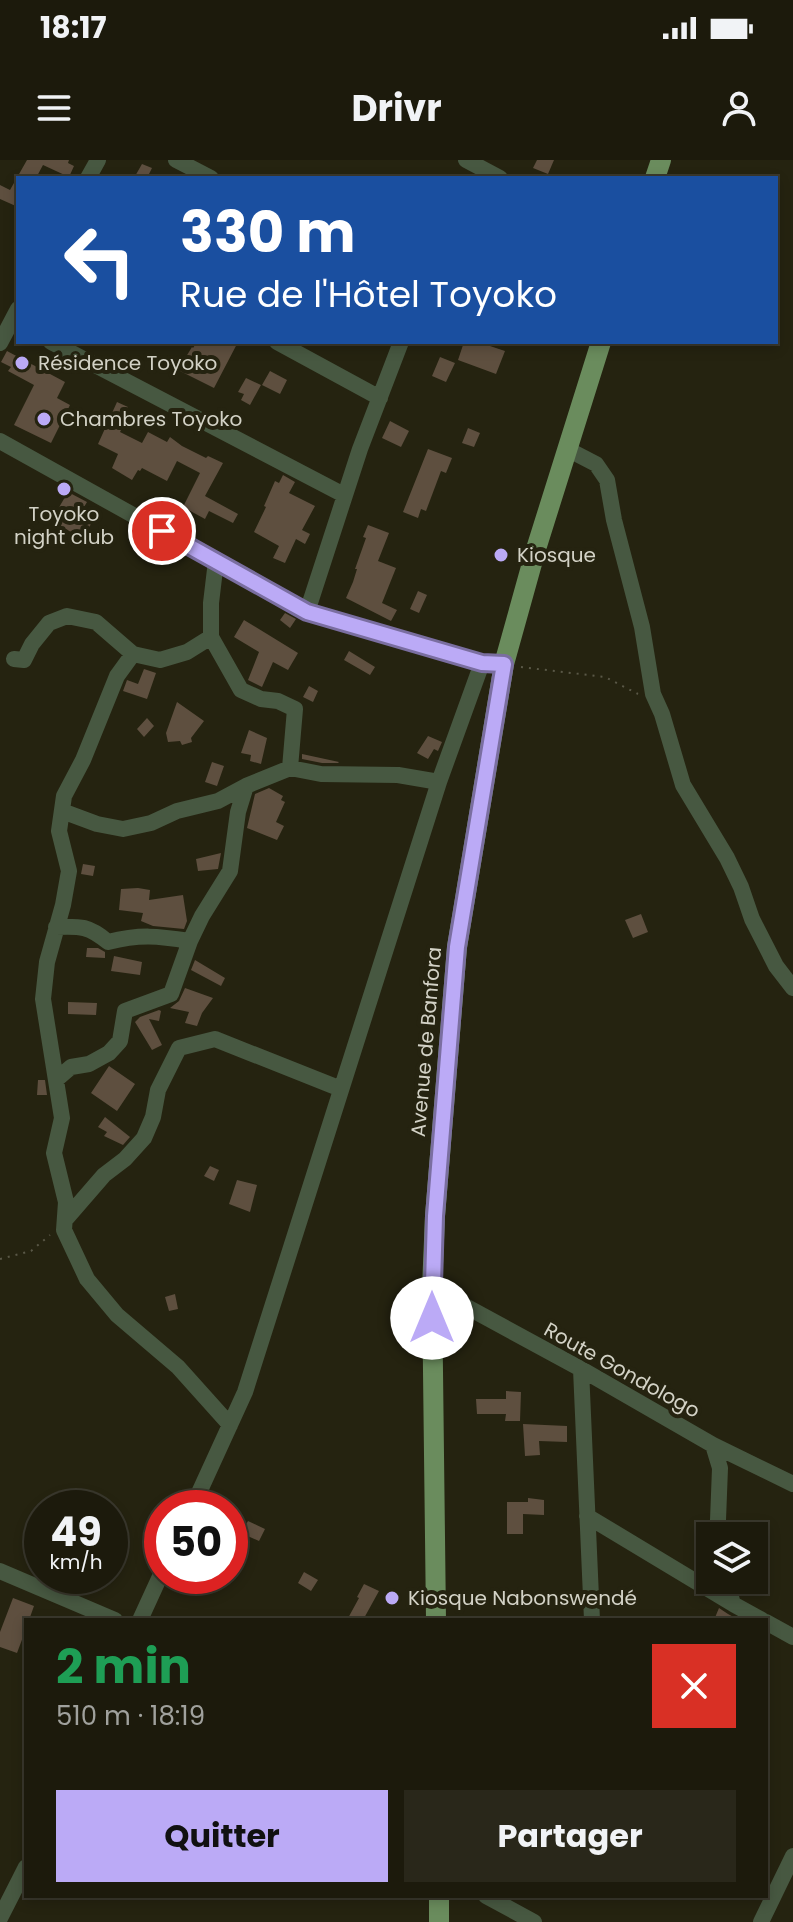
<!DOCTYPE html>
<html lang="fr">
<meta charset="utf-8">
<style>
:root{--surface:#1c1a0c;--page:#29271a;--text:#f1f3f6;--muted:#a0a19d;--line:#3a382d;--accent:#bbaaf6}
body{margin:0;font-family:Poppins,sans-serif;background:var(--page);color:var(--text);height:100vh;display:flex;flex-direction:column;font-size:30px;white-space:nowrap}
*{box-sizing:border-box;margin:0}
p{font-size:26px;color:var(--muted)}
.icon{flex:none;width:44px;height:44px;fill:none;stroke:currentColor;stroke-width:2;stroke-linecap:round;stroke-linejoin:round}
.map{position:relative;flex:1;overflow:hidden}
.side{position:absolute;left:24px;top:1458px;width:744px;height:280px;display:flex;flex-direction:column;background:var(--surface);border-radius:0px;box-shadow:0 4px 12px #0003,0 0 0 2px var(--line)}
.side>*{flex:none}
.guide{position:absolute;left:16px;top:16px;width:762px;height:168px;border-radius:0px;box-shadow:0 4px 12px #0003,0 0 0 2px var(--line);background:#1a4fa0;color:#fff;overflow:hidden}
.fabs{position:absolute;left:696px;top:1362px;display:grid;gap:16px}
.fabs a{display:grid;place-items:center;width:72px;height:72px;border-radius:0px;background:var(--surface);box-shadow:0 4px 12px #0003,0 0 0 2px var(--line);font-size:40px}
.speed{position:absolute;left:24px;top:1330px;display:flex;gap:16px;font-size:40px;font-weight:700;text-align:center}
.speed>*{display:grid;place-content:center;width:104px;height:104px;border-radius:50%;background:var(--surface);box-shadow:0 4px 12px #0003,0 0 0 2px var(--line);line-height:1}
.speed small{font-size:20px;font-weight:400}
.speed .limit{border:12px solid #d22;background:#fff;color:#111}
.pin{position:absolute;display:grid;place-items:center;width:68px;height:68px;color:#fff;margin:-34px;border:4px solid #fff;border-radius:50%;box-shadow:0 2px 8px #0007}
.me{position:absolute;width:88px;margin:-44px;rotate:0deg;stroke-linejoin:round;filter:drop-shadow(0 0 6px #0008)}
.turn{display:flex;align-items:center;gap:28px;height:168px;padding:0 32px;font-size:36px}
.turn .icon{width:104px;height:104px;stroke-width:2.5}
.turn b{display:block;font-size:56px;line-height:68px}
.round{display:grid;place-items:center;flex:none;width:84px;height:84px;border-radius:0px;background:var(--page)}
.summary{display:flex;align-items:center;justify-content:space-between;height:136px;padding:0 32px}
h1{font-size:48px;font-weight:700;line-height:60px;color:#1e9e55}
.cta{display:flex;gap:16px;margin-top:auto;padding:16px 32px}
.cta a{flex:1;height:92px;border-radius:0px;background:var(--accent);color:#111;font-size:32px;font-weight:700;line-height:92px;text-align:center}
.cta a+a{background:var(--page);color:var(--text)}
.status{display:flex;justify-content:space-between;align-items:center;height:56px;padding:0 40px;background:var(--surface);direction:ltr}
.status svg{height:22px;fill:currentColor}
header{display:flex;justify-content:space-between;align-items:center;height:104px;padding:0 32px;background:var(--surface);font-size:36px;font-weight:700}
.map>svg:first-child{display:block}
</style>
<div class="status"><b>18:17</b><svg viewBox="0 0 49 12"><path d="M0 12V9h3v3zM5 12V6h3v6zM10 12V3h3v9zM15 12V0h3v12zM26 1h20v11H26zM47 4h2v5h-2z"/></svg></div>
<header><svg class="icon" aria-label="menu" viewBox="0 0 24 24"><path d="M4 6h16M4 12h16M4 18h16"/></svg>Drivr<svg class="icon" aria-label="person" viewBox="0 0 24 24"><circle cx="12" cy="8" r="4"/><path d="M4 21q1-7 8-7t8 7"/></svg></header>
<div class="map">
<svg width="793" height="1762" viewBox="0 0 793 1762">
<rect width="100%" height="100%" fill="#252310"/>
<!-- building -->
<path fill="#5e4f3f" d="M27,0H69L68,3L74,6L69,17L43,5L36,18H18V47L0,39V25L10,30Z
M537,0H554L548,14L533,8Z
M142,4L152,8L147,18H134Z
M197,182H238L214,228L178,210L192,187L193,188Z
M464,182H488L487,185L505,191L496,214L458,200Z
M7,191L65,222L57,238L70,245L51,283L14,265L34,225L8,211L11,207L1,202Z
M440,197L455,203L446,222L432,216Z
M270,211L287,220L280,234L262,225Z
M246,218L261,225L250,245L241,240L244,234L238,232Z
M117,242L128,247L124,256L127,258L120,272L142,283L148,272L167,282L170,277L182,286L206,298L208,296L223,303L205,336L238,354L233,363L209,351L205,359L183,347L200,313L177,301L167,321L142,308L140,311L138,310L132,320L112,308L118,294L98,284Z
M390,261L409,271L401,287L382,278Z
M468,268L480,273L474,287L462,283Z
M428,289L452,298L446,313L441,311L426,351L421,349L418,358L403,352Z
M283,315L295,322L289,333L315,346L302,370L310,374L305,384L296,379L285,403L273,398L279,386L254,372L266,347L264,346L275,321L279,323Z
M68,332L87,342L81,352L94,359L81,381L72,375L73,373L51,361Z
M368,365L389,373L378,401L396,408L382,443L397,450L391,461L346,438L353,422L357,409H355L366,378L363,377Z
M418,431L427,435L419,453L410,449Z
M285,453L296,459L290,468L280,460Z
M244,460L298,493L288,510L273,502L262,527L248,520L259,492L234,477Z
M349,491L375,507L370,515L344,500Z
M144,509L156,513L147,539L123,531L127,520L138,524Z
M309,526L318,531L313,542L303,537Z
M177,542L204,561L191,578L192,582L182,585L180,581L168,582L166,573Z
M147,558L154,566L144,577L137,569Z
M249,570L267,578L261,604L250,601L251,595L241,593Z
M428,576L442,582L438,591L434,589L428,599L417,593Z
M302,594L339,602L338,603H322L302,599Z
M212,602L224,606L217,626L205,622Z
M269,628L283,636L281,640L285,642L276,662L284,666L277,680L247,668L255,634Z
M221,693L218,709L198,711L196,699Z
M83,704L95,706L93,716L81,714Z
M138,728L150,730L149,740L183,735L187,761L184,769L153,766L141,761L143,753L119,750L121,729Z
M641,754L648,772L633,778L625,760Z
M87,788H98L105,792V798L86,797Z
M114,796L142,802L140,815L111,811Z
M195,800L225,818L221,826L191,810Z
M185,828L213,838L202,853L197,866L185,863L189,852L170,848L179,841Z
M68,842L97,843L96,855L68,854Z
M159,850L161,851L159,861L149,859L162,885L152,890L135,862L140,857Z
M109,906L135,924L117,951L91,933Z
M38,920H45L47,935H37Z
M105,957L130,977L123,985L104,976L107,972L98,967Z
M210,1006L219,1010L214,1021L204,1016Z
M237,1020L257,1025L250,1052L229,1044Z
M175,1134L178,1149L169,1151L165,1137Z
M506,1231L521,1232L520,1261H505L506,1254H477L476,1239H506Z
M523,1264L567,1266V1282L539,1281L540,1295L525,1296Z
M528,1338L544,1340V1355L523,1354V1374H507V1342H528Z
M248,1361L265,1369L259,1381L241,1373Z
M304,1412L318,1420L311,1431L298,1423Z
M364,1424L379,1431L363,1460H347L359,1438L357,1437Z
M13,1438L34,1446L29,1460H26V1469L17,1493L0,1487V1472Z
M719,1448L728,1454L739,1460H714Z"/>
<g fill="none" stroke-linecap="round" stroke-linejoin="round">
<!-- path -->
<path stroke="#5a5847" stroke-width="2" stroke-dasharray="2 6" stroke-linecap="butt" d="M521,507L605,517L638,534
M0,1099L31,1091L50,1075"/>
<!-- minor -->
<path stroke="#475841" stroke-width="16" d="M176,0L211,18
M466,0L500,18
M88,18L98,0
M51,182L344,335
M277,182L380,238
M0,183L18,149
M0,281L307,452L482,503H491
M567,289L596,304L607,320L614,360L642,467L653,534L662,554L683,625L727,698L741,727L752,759L776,806L793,828
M216,401L211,443V477L187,492L160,500L133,494L117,516L83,600L64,636L59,671L69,711L63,745L47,802L43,839L62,958L54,993L66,1042L64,1070L87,1119L117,1155L178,1207L230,1265
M307,452L360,289L401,182
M211,477L241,530L261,539L278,541L295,549L290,608
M14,499L24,500L32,484L49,463L67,456L96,462L133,494
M62,651L97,664L123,669L151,663L177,651L218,641L246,626L290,608L321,614L398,615L439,622
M56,767C81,766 89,766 108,782C140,774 158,776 190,781L202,756L230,711L238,652L246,626
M57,919L71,907L89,904L109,893L120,881L125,851L171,834L190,781
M65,1060L104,1015L125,999L144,978L153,957L158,930L179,888L215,879L341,929
M432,1128L581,1209L713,1285L793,1324
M581,1209L592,1460
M713,1285L720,1308L718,1360L719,1376
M192,1348L245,1232L439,622L482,503
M587,1356L733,1444
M0,1411L115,1460
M726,1420L733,1444L762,1460
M140,1460L162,1412
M766,1462L793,1477
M486,1736L534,1762
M0,1758L26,1707
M761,1762L793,1696"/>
<!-- major -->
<path stroke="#6a8c5d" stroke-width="20" d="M655,18L661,0
M436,1460L432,1128L435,1056L457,787L504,504L536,389L601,182
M439,1736V1762"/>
</g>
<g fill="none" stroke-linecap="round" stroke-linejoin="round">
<defs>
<path id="route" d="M162,371L307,452L482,503L504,504L457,787L435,1056L432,1158"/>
</defs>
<!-- route casing -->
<use href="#route" stroke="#7a6ea0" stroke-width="20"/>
<!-- route -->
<use href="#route" stroke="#bbaaf6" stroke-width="14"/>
</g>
<!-- markers -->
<g fill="#bbaaf6" stroke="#252310" stroke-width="3">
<circle cx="22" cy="203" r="8"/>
<circle cx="44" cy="259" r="8"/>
<circle cx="64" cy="329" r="8"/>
<circle cx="501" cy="395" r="8"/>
<circle cx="392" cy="1438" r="8"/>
</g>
<g text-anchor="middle" stroke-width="8" stroke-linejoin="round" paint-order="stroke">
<!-- poi labels -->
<g font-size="20" fill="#d3d2c6" stroke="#252310" text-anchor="start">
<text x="38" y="210">Résidence Toyoko</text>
<text x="60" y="266">Chambres Toyoko</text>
<text x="64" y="361" text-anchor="middle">Toyoko<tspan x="64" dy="23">night club</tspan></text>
<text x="517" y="402">Kiosque</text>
<text x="408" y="1445">Kiosque Nabonswendé</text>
</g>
<!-- street labels -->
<g font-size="20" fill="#d3d2c6" stroke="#252310">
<text transform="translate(426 882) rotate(-85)" y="7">Avenue de Banfora</text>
<text transform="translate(622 1210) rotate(29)" y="7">Route Gondologo</text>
</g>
</g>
</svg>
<div class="fabs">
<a><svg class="icon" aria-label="layers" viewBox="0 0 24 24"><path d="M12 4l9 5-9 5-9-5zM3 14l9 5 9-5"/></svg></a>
</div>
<div class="speed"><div>49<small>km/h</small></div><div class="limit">50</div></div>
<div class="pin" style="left:162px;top:371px;background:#d93025"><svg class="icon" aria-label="arrive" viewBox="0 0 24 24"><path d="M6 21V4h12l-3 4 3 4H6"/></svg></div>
<svg class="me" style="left:432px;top:1158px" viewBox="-20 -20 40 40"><circle r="19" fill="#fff"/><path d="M0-13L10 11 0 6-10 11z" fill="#bbaaf6"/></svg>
<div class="guide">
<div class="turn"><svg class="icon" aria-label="left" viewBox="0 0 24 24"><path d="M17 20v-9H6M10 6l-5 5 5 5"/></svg><div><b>330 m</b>Rue de l'Hôtel Toyoko</div></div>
</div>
<section class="side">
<div class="summary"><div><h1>2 min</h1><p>510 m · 18:19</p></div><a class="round" style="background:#d93025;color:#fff"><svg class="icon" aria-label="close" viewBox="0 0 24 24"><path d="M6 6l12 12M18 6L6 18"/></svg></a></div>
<div class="cta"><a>Quitter</a><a>Partager</a></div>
</section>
</div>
